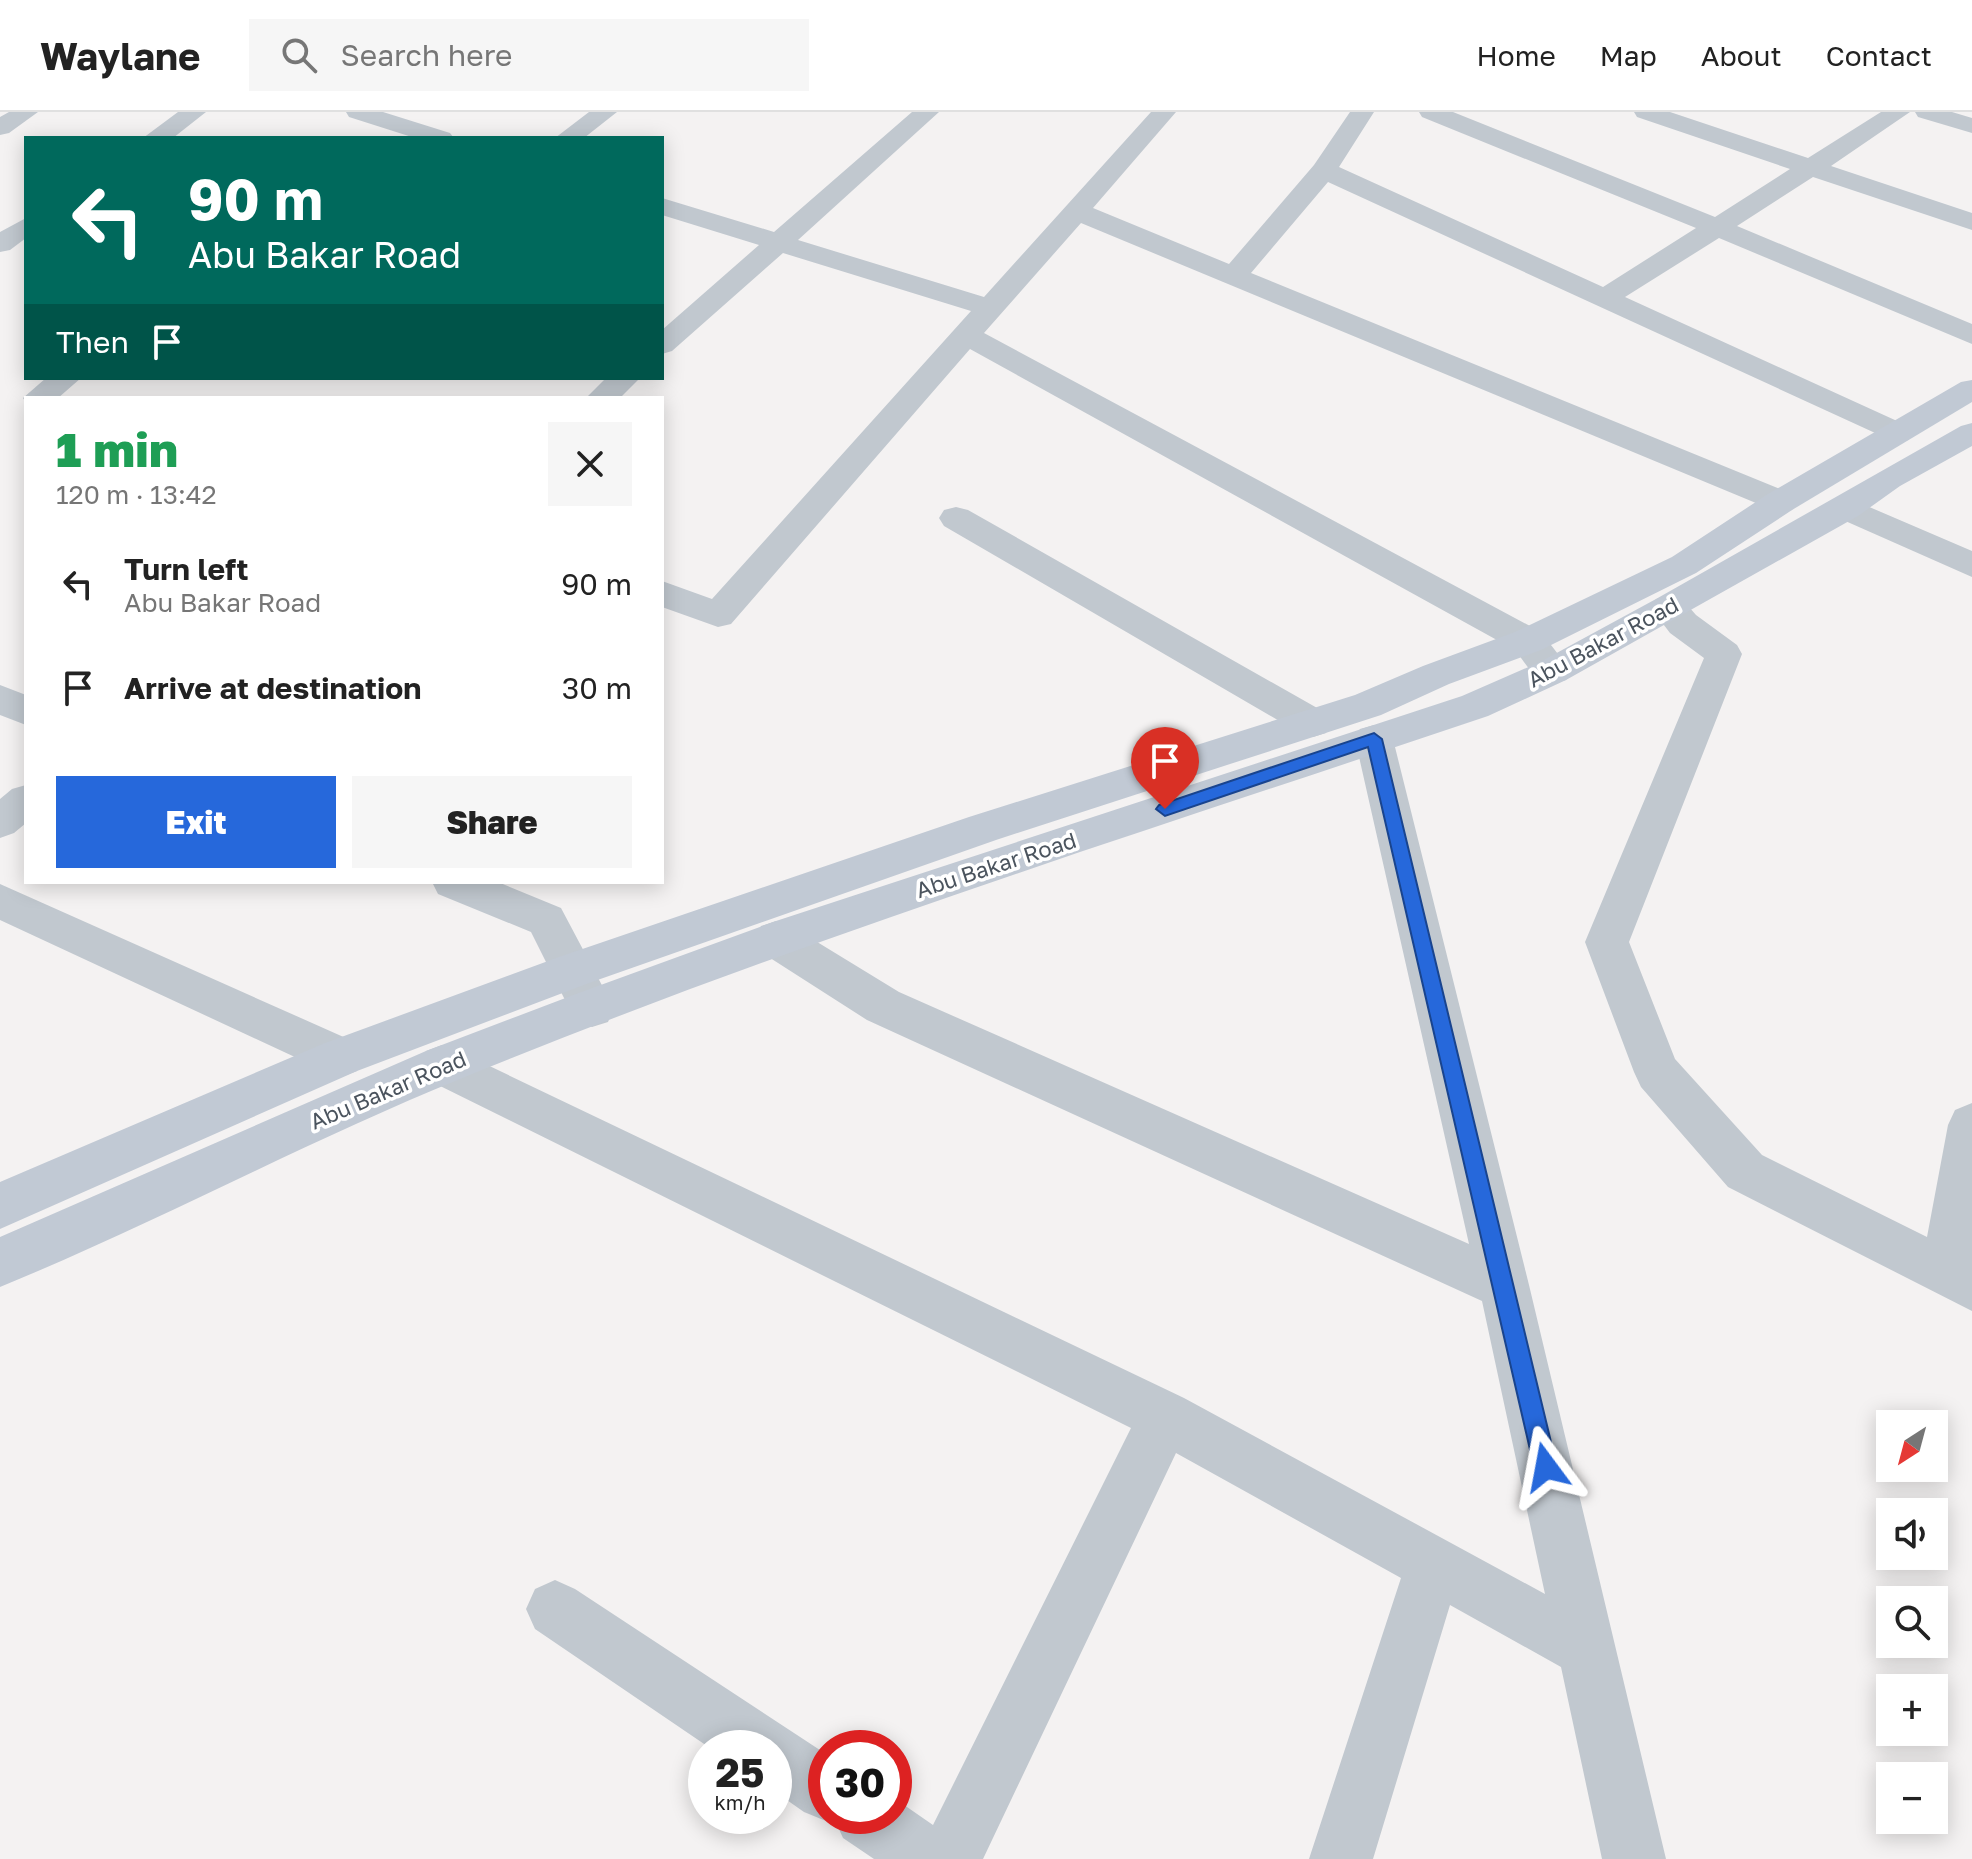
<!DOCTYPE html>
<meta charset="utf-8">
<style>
:root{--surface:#fff;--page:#f6f6f6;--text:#222;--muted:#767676;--line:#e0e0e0;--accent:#2668db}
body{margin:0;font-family:"Golos Text",sans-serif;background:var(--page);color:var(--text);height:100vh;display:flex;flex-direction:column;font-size:30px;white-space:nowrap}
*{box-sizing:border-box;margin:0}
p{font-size:26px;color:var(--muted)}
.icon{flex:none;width:44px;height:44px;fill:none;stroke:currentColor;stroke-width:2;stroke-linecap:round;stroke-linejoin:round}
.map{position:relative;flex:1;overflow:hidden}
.panel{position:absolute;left:24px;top:284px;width:640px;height:488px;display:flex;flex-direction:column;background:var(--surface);border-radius:0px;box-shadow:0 4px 20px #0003}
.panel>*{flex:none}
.hud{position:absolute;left:24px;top:24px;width:640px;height:244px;border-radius:0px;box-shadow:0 4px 20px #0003;background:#00695c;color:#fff;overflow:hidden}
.needle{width:52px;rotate:216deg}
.fabs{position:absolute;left:1876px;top:1298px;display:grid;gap:16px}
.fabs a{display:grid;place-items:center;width:72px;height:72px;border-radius:0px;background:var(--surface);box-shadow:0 4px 20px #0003;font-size:40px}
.speed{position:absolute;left:688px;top:1618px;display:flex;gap:16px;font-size:40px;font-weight:700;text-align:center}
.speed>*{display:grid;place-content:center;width:104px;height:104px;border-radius:50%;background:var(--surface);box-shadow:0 4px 20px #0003;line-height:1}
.speed small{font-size:20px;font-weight:400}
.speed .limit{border:12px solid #d22;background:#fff;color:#111}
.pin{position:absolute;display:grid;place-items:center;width:68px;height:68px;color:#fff;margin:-82px -34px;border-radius:50% 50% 50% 0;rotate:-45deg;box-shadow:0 0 8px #0007}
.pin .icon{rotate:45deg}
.me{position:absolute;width:88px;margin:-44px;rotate:347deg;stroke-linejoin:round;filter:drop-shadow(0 0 6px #0008)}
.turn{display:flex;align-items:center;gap:28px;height:168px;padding:0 32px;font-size:36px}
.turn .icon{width:104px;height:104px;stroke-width:2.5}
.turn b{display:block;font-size:56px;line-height:68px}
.then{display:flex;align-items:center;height:76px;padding:0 32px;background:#0003;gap:16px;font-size:30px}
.round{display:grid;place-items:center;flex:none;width:84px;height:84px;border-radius:0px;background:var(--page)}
.headline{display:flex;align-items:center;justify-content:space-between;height:136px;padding:0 32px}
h1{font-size:48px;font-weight:800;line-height:60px;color:#1e9e55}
.primary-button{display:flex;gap:16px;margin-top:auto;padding:16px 32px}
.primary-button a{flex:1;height:92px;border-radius:0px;background:var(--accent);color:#fff;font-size:32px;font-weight:800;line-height:92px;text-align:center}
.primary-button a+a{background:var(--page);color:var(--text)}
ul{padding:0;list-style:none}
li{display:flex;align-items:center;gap:24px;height:104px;padding:0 32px}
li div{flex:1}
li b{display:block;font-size:30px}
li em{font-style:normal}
header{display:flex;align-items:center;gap:48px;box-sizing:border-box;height:112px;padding:0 40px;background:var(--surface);border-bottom:2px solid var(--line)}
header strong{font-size:38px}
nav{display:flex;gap:44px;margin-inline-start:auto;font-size:28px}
.search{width:560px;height:72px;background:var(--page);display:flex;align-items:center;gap:20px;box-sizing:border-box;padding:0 28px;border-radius:0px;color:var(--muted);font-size:30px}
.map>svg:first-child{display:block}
</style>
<header>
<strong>Waylane</strong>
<div class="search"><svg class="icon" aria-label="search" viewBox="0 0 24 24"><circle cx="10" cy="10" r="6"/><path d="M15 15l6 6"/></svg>Search here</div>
<nav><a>Home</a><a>Map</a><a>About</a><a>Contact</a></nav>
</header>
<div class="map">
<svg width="1972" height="1747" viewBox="0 0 1972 1747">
<rect width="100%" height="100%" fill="#f4f2f2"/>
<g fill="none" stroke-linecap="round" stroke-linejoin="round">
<!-- minor -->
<path fill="#c1c8cf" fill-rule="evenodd" d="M9,0H38L9,21L0,23V5Z
M178,0H206L173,26H143Z
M346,0H383L450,21L454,26H415L349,5Z
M589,0H617L584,26H555Z
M912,0H939L798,128L984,185L1151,0H1176L1093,96L1229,152L1314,53L1350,0H1374L1339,55L1603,175L1696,116L1422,5L1419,0H1453L1715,105L1790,57L1637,5L1634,0H1670L1808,46L1881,0H1910L1831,54L1972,101V118L1813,65L1737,114L1972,212V232L1719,126L1625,185L1908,314L1913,321L1908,328L1897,331L1328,70L1251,161L1792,382L1797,390L1792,398L1780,401L1081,111L984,221L1541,520L1571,559L1566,568C1538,577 1531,558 1515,538L970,237L731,512L718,515L662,495V469L712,487L971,199L783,141L672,239L662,242V218L759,133L662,103V86L774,120Z
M1915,0H1952L1972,6V21L1918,5Z
M26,106V126L10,138L0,140V120Z
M46,266H81L58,286H26V291L23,286Z
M606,266H640L620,286H586Z
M1846,385L1972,439V465L1834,404L1829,396L1834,388Z
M956,395L968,398L1326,601L1332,611L1326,621L1313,625L1300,621L944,414L939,406L944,398Z
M1669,484L1682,487L1696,503L1737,533L1742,542L1629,830L1675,947L1762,1043L1927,1125L1948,1013L1955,998L1972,991V1199L1728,1075L1641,975L1634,960L1585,830L1704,546L1670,521L1651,496L1656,487Z
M0,573L26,583V613L0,603Z
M1374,613L1388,617L1393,627L1529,1173L1666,1747H1602L1561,1555L1450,1493L1373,1747H1309L1401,1466L1176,1341L983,1747H874L843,1726L834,1706L826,1709L804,1700L774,1679V1636H710L535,1517L526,1497L535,1477L555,1468L575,1477L826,1642V1704H894V1686L933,1713L1131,1316L426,967L419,953L426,939L442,933L458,939L1184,1286L1545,1482L1482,1189L867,908L761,840L755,827L761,814L776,809L791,814L899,880L1469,1132L1355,627L1360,617Z
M26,673V711L14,721L0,726V687L12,677Z
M432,770H498L561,796L614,896L608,910L592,915L576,910L531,820L438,782Z
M0,772L357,931L364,945L357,959L341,965L325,959L0,808Z"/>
<!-- secondary -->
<path fill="#c1c9d4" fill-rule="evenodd" d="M1972,268V290L1792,398L1696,461L1541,538L1449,572L1381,603L996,728L589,871L357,959L0,1117V1070L325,931L559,845L969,705L1355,583L1423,554L1515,520L1672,445L1768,382L1961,270Z
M1972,311V334L1900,374L1858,404L1566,568L1488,604C1144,720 796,829 460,967C305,1030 156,1111 0,1175V1125L426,939L576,882L776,809L1462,584L1540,550L1656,487L1961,314Z"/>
</g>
<!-- route -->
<path fill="#2668db" stroke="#19448e" stroke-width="2" d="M1374,621L1382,627L1557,1355L1554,1363L1546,1366L1538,1363L1534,1355L1368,635L1165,704L1156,697L1159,693Z"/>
<g text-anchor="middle" stroke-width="7" stroke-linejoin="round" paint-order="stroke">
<!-- street labels -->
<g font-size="22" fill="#4b545e" stroke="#fff">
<text transform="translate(1603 530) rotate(-28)" y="8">Abu Bakar Road</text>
<text transform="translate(996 753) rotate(-18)" y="8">Abu Bakar Road</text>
<text transform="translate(388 978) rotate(-23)" y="8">Abu Bakar Road</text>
</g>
</g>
</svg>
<div class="fabs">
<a><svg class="needle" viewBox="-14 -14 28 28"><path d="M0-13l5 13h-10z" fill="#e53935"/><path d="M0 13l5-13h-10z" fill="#767676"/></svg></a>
<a><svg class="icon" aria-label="sound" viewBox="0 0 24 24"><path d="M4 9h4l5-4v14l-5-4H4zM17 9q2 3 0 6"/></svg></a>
<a><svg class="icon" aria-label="search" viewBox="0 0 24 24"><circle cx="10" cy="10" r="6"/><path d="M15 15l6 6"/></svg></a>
<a>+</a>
<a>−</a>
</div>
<div class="speed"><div>25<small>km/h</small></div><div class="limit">30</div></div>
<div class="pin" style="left:1165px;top:697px;background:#d93025"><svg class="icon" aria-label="arrive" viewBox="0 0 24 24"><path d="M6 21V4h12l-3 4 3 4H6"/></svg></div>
<svg class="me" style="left:1546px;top:1355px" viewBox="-20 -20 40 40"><path d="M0-17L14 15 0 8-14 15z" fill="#2668db" stroke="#fff" stroke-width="4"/></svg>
<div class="hud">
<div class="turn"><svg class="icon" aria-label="left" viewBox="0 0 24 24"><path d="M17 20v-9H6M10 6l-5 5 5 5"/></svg><div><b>90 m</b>Abu Bakar Road</div></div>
<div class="then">Then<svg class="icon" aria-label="arrive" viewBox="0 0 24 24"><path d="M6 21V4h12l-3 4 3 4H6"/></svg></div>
</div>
<section class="panel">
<div class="headline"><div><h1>1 min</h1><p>120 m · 13:42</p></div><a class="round"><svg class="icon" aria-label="close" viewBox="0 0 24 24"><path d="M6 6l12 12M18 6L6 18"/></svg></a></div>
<ul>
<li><svg class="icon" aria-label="left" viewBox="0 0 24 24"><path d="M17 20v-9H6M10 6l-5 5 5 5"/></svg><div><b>Turn left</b><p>Abu Bakar Road</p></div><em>90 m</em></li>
<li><svg class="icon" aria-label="arrive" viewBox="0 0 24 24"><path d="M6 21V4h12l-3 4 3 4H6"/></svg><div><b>Arrive at destination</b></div><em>30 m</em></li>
</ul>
<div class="primary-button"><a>Exit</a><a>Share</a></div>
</section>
</div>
